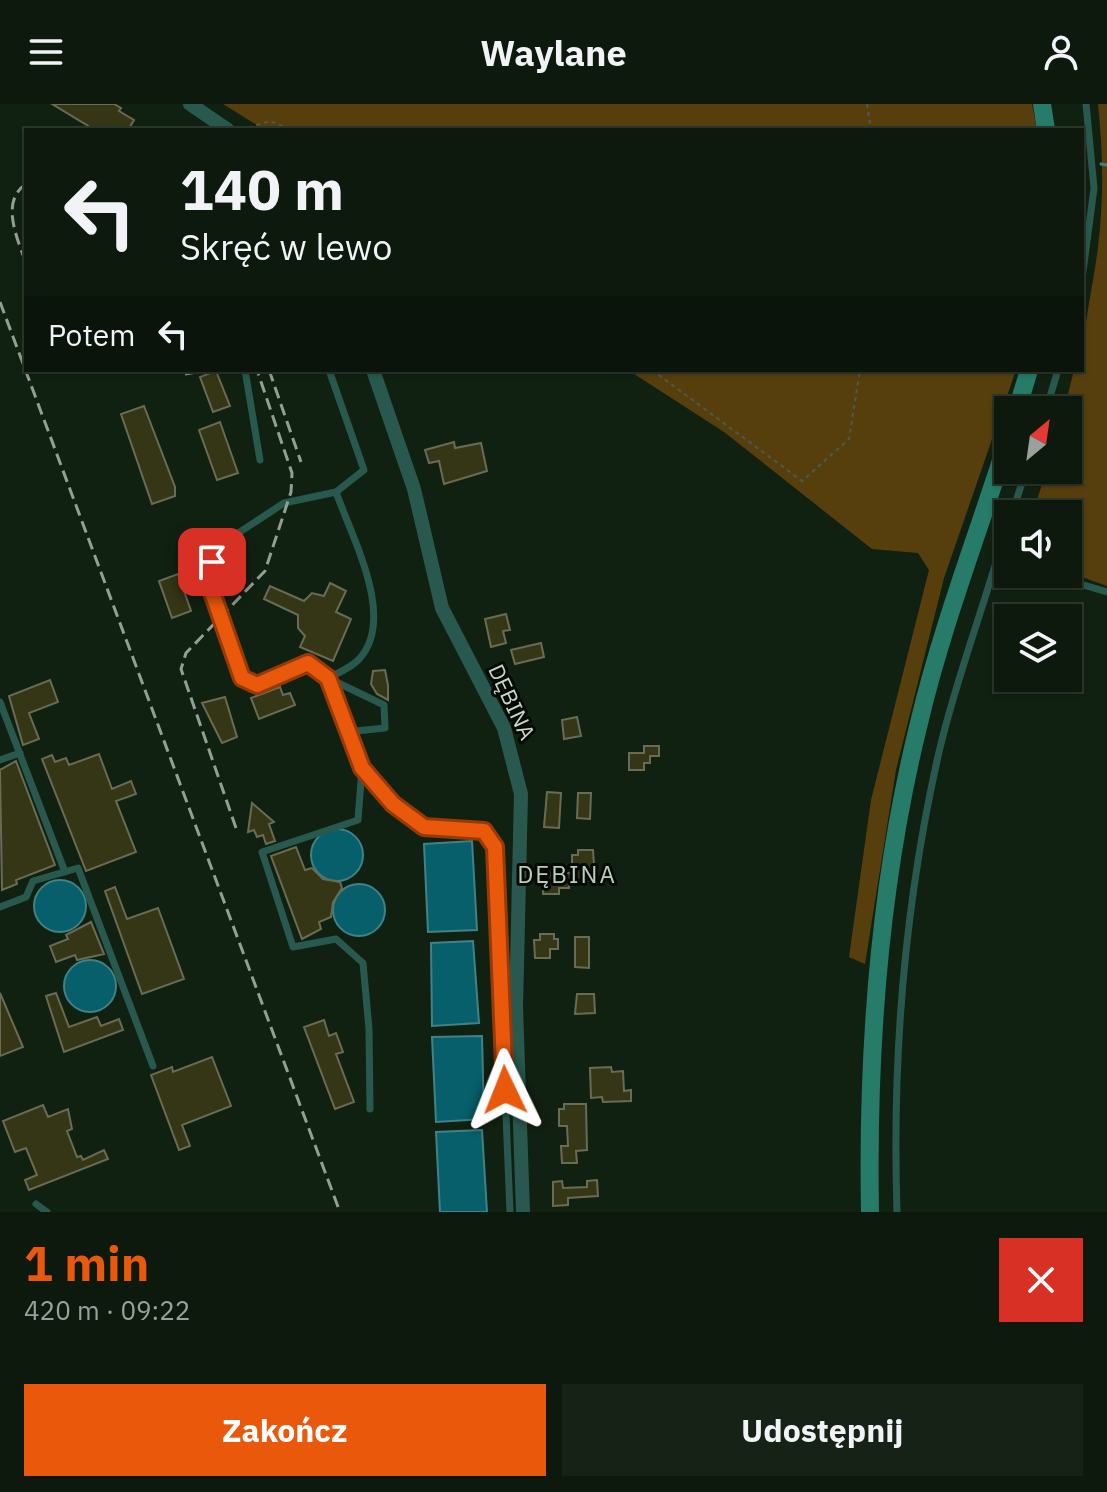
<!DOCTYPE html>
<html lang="pl">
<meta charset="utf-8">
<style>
:root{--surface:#0d190d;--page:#162216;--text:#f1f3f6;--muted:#9aa09d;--line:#2d382e;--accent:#ea580c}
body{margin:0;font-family:"IBM Plex Sans",sans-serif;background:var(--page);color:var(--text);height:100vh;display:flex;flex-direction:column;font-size:30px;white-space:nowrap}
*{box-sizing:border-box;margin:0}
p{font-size:26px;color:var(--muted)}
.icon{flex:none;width:44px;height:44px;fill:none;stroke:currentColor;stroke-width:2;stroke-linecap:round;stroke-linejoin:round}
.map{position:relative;height:1108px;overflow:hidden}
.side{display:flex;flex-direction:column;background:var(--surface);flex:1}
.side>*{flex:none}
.top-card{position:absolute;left:24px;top:24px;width:1060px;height:244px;border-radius:0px;box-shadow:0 2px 6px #0004,0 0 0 2px var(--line);background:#0d190d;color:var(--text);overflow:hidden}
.needle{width:52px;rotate:29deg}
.fabs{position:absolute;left:994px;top:292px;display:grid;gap:16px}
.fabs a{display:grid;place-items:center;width:88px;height:88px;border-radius:0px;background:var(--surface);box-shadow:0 2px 6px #0004,0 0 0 2px var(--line);font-size:40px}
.pin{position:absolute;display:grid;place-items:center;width:68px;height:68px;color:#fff;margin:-34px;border-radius:16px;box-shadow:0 4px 12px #0006}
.me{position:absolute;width:88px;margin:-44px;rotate:358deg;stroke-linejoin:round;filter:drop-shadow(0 0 6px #0008)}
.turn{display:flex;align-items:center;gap:28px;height:168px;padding:0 24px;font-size:36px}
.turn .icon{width:104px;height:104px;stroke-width:2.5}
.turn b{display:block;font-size:56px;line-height:68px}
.then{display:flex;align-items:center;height:76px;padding:0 24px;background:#0003;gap:16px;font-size:30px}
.round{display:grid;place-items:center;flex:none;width:84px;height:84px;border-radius:0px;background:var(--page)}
.headline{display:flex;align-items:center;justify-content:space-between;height:136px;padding:0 24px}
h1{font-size:48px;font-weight:700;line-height:60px;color:var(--accent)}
.action{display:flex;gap:16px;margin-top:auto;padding:16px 24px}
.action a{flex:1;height:92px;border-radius:0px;background:var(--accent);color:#fff;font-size:32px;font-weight:700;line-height:92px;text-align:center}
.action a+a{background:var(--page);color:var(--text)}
header{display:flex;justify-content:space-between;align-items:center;height:104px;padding:0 24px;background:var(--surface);font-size:36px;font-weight:700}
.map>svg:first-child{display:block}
</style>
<header><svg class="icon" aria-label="menu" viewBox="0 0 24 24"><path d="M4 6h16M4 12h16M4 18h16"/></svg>Waylane<svg class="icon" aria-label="person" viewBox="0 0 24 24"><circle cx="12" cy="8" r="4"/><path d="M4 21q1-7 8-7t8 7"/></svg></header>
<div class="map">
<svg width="1107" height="1108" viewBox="0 0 1107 1108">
<rect width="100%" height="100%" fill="#112111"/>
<!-- green -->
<path fill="#573f0d" d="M223,0H1032L1037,26H265Z
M1098,0H1107V482L1068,468V410H1032L1047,366H1068V306H1064L1074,266H1082C1082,224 1093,185 1098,143C1104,95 1103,47 1098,0Z
M628,266H1016L944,474L896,666L865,860L849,853L871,696L929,466L918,449L872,445L724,328Z"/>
<!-- water -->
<path fill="#065f6a" stroke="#418287" stroke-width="2" d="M311 751a26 26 0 1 1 52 0a26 26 0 1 1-52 0Z
M472,737L477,826L428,828L424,740Z
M34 802a26 26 0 1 1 52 0a26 26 0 1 1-52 0Z
M333 806a26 26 0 1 1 52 0a26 26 0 1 1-52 0Z
M473,837L479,919L432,922L431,839Z
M64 882a26 26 0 1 1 52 0a26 26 0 1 1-52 0Z
M482,932L484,1015L436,1018L432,933Z
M482,1026L487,1108H440L436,1028Z"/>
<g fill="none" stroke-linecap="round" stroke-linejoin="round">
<!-- stream -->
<path stroke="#418287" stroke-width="3" d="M1082,56L1084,57
M1101,60L1107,61"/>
</g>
<!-- building -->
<path fill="#343616" stroke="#696c53" stroke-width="2" d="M52,0H114L121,4L119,7L134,16L128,26H95Z
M216,267L230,302L213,308L200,273Z
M144,302L175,383V392L152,400L121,310Z
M220,318L238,369L217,376L199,326Z
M454,338L455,344L481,339L487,367L444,380L439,357L429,359L425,346Z
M178,470L191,507L172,514L159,477Z
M330,479L346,487L336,508L351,515L333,557L300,543L305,532L298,524V511L264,495L270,482L304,497L312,489L324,492Z
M506,510L510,526L503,527L506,539L491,543L485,515Z
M541,539L544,553L515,560L511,546Z
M385,566L388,581V596L377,590L371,580L373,567Z
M50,576L58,598L29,609L39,635L23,641L9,592Z
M280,583L283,591L290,589L295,601L259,615L251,594Z
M225,593L237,633L222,639L202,599Z
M577,613L581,632L564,635L562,616Z
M644,642H659V652H650V659H644V666H629V649H644Z
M99,650L112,685L131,677L136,690L116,697L136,748L86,767L42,655L52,651L55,658L66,654L69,661Z
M16,657L55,761L16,776L17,780L2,786L0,666Z
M547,688L561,689L559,724L544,723Z
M578,689H591L590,715L577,714Z
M252,699L274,718L269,720L275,737L266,740L263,731L257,733L254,726L248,728Z
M296,743L305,766L312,764L323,775L340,778L342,784L333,798L331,813L319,818L321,825L302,835L271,752Z
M578,746H593L595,776L569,778V784H559V790H543L544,772H551V769H572V751H578Z
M115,783L127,815L158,804L184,875L142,890L105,787Z
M91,818L104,850L77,856L75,851L56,858L50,842L68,835L66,831Z
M540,830H554V835H558V845H550V854H535L534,836H540Z
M575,833H589V864L575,863Z
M0,889L23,943L0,952Z
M56,889L69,923L97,913L101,922L119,915L123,926L64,948L46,892Z
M577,890H594L595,909L575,910Z
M324,916L329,932L336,929L343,948L336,950L354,998L335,1005L304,923Z
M212,953L231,1002L182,1021L190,1042L179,1046L151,971L172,963L173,968Z
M611,963L612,968L623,967L624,987L631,986V997L603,998L602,993L591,994L590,964Z
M564,1000H586L587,1046L576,1047L577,1059H562L561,1042H568L567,1022H559V1005H564Z
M43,1001L48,1013L68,1005L72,1025L67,1027L77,1053L81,1052L83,1056L104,1046L108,1055L29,1086L25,1076L37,1071L26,1044L15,1048L3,1017Z
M597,1076L598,1092L568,1094V1101L553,1102V1078L562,1077L563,1084L587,1083V1077Z"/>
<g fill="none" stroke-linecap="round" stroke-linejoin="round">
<!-- path -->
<path stroke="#4d5b4d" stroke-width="2" stroke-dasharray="4 4" stroke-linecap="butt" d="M867,0L871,26
M241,26L270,17L292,26
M652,266L802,377L849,335L860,266"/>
<!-- service -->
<path stroke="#29594e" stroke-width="7" d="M1082,175L1094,84L1086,0
M245,266L260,356
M329,266L364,366L336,388L284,399L217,443L207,474L242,574L257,581L308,559L328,574C338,569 353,563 360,554C396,513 352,434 336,388
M1046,306L1058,266
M1012,410L1026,366
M997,455L1008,422
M1046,470L1107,488
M328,574C346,629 365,695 422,722C437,730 466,726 484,727L495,743L510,1108
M328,574L384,601L385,624L346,628
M0,598L65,768
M0,656L20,649
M362,664L358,716L262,748L293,843L336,835L363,859L369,925L370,1005
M0,803L26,793L33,777L78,764L153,962
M36,1100L47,1108
M897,1108C892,955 905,797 939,648C954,583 978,519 997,455L1008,459"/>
<!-- minor -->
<path stroke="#29594e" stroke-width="14" d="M190,0L228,26
M373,266L414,385L442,504L504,624L521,690L516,903L523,1108"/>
<!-- secondary -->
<path stroke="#267b69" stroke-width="18" d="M1042,0L1046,26
M1017,306L1029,266
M870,1108C867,943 879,780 919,619C942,522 978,430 1008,335"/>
<!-- rail -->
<path stroke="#929f92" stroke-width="3" stroke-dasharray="12 6" stroke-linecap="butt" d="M26,80C0,97 17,134 26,159
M0,198L340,1108
M269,266L301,358
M185,270L208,266
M236,724L181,565L186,549L265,467L291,388L292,369L257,266"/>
</g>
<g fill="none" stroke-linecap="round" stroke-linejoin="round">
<defs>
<path id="route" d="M212,458L207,474L242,574L257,581L308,559L328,574L362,664L393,700L424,723L484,727L495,743L505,986"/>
</defs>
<!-- route casing -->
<use href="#route" stroke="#983908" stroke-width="20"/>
<!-- route -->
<use href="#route" stroke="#ea580c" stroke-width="14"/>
</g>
<g text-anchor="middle" stroke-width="6" stroke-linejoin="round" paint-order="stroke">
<!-- street labels -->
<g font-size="22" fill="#cad5ca" stroke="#040904">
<text transform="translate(512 598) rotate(65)" y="8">DĘBINA</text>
</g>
<!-- neighbourhood labels -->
<g font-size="24" letter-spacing="2" fill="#b9cfb9" stroke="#040904">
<text x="567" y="779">DĘBINA</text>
</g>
</g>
</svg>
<div class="fabs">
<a><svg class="needle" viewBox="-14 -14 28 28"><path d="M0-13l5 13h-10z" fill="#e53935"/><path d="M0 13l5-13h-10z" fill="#9aa09d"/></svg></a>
<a><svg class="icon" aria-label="sound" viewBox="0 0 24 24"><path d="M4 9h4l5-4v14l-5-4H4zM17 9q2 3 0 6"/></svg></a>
<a><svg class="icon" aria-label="layers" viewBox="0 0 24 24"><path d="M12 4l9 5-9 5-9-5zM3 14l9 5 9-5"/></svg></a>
</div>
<div class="pin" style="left:212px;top:458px;background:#d93025"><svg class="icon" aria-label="arrive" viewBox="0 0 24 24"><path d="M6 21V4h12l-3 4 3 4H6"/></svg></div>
<svg class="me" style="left:505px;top:986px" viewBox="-20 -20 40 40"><path d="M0-17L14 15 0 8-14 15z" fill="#ea580c" stroke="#fff" stroke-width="4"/></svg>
<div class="top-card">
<div class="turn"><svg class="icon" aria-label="left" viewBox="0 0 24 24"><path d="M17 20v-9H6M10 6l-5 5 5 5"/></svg><div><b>140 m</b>Skręć w lewo</div></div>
<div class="then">Potem<svg class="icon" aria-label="left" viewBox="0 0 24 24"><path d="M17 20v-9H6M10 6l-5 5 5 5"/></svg></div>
</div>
</div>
<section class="side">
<div class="headline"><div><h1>1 min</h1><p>420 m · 09:22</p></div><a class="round" style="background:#d93025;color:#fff"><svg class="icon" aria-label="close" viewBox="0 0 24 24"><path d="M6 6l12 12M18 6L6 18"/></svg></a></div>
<div class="action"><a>Zakończ</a><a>Udostępnij</a></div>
</section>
